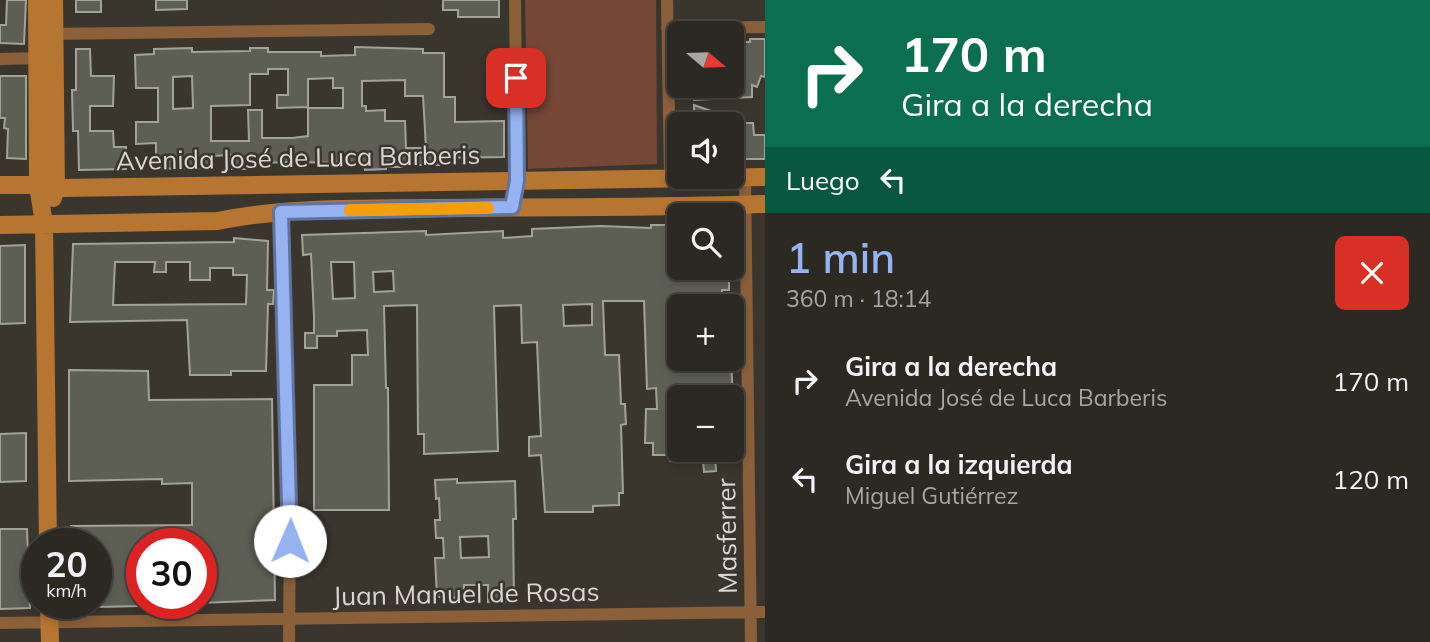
<!DOCTYPE html>
<html lang="es">
<meta charset="utf-8">
<style>
:root{--surface:#2c2822;--page:#34302a;--text:#f1f3f6;--muted:#a6a6a5;--line:#484440;--accent:#95b2f1}
body{margin:0;font-family:Mulish,sans-serif;background:var(--page);color:var(--text);height:100vh;display:flex;flex-direction:column;font-size:26px;white-space:nowrap}
*{box-sizing:border-box;margin:0}
p{font-size:23px;color:var(--muted)}
.icon{flex:none;width:38px;height:38px;fill:none;stroke:currentColor;stroke-width:2;stroke-linecap:round;stroke-linejoin:round}
.map{position:relative;flex:1;overflow:hidden}
.details{display:flex;flex-direction:column;background:var(--surface);width:665px}
.details>*{flex:none}
.guide{background:#0b6e4f;color:#fff;overflow:hidden}
.needle{width:46px;rotate:109deg}
.buttons{position:absolute;left:667px;top:21px;display:grid;gap:14px}
.buttons a{display:grid;place-items:center;width:77px;height:77px;border-radius:10px;background:var(--surface);box-shadow:0 4px 10px #0003,0 0 0 2px var(--line);font-size:35px}
.speed{position:absolute;left:21px;top:528px;display:flex;gap:14px;font-size:35px;font-weight:700;text-align:center}
.speed>*{display:grid;place-content:center;width:91px;height:91px;border-radius:50%;background:var(--surface);box-shadow:0 4px 10px #0003,0 0 0 2px var(--line);line-height:1}
.speed small{font-size:18px;font-weight:400}
.speed .limit{border:10px solid #d22;background:#fff;color:#111}
.pin{position:absolute;display:grid;place-items:center;width:60px;height:60px;color:#fff;margin:-30px;border-radius:14px;box-shadow:0 4px 10px #0006}
.me{position:absolute;width:77px;margin:-38px;rotate:1deg;stroke-linejoin:round;filter:drop-shadow(0 0 5px #0008)}
.turn{display:flex;align-items:center;gap:24px;height:147px;padding:0 21px;font-size:32px}
.turn .icon{width:91px;height:91px;stroke-width:2.5}
.turn b{display:block;font-size:49px;line-height:60px}
.then{display:flex;align-items:center;height:66px;padding:0 21px;background:#0003;gap:14px;font-size:26px}
.round{display:grid;place-items:center;flex:none;width:74px;height:74px;border-radius:10px;background:var(--page)}
.summary{display:flex;align-items:center;justify-content:space-between;height:119px;padding:0 21px}
h1{font-size:42px;font-weight:600;line-height:52px;color:var(--accent)}
ul{padding:0;list-style:none}
li{display:flex;align-items:center;gap:21px;height:98px;padding:0 21px}
li div{flex:1}
li b{display:block;font-size:26px}
li em{font-style:normal}
main{display:flex;flex:1;min-height:0}
.map>svg:first-child{display:block}
</style>
<main>
<div class="map">
<svg width="765" height="642" viewBox="0 0 765 642">
<rect width="100%" height="100%" fill="#3a362e"/>
<!-- green -->
<path fill="#744737" d="M525,0H656L657,164L528,169Z"/>
<!-- building -->
<path fill="#5d5e54" stroke="#a1a298" stroke-width="2" fill-rule="evenodd" d="M7,0H26L24,44L0,43V25H6Z
M76,0H101V12H76Z
M156,0H187V9L156,10Z
M443,0H499V17H458V10H443Z
M750,39H765V77L761,76L757,87L752,85V97L694,100V86H733L743,56H732V42H750Z
M355,47L423,49V53H444V97H455V122L504,121V157L443,158L444,165H402V167H386V169L365,170V164L348,163L293,162L249,163V169H232V155L211,156V168L173,169L156,167V143L136,144V122H158V88H136L135,55L154,54V49L192,48V52L250,51V48H268V52H321V56L355,55ZM268,69H288V95H277V108L308,107V79L333,78V88H343V108H308V136L292,138H262V110H248L249,141H211V106L250,105V74H268ZM192,76L193,108L173,109V77ZM405,80V96H423L426,148H406L405,121H385V110L366,111V106H362V81Z
M76,49H90L91,76H114L113,106H90V131H113L114,147H126V169L79,170L78,131H73L72,90H76Z
M0,76H26V159L7,158L8,129L4,128L5,118H0Z
M694,105L745,123H753L754,135H765V159H732V124H694Z
M651,225H670V232H679V268L722,270V278H729V290H722V298L679,296V343H671L672,371L699,370V360L708,359H725V362L731,361L733,397H700V390L679,391V450H715L716,471L704,472L703,460L670,461V455H653V443H645L646,409H657L656,388L647,389L644,301H603L605,355H619L621,404H625L626,424L621,425L623,493H619V505L593,506V512H545L541,455L529,456V437L541,436L537,342L522,343L521,305L494,306L498,451L424,454V434H418L417,305L384,306L386,388H388L389,510H314V385H352V355H368L367,330L337,331V336H317V348H305V333H314V317L311,254L303,255L302,235L426,231V235L503,231V238L532,236V229L601,226L651,228ZM331,262H354L355,298L333,299ZM393,271L394,291L374,292L373,272ZM592,304V325L564,326L563,305Z
M234,238L268,241L267,290H274L273,304H268L266,371H231V375H190L187,320L70,322L73,244L234,242ZM115,262H155L154,272H166V262H190V280H210V268H233V275H247L246,304L113,305Z
M25,245V323L0,324V246Z
M69,370L148,371L149,400L272,399L275,600L201,603V544H142V606L96,607V544H71V526L192,525V483L162,484V479L69,481Z
M26,433V481L0,482V434Z
M457,479V483L515,481L516,519H513L514,601L488,602V585H464V598L437,597L435,558H444L443,538H436L435,520H440L439,498L436,499L435,480ZM488,536L489,557L461,558L460,537Z
M0,529H27L30,608L0,609Z"/>
<g fill="none" stroke-linecap="round" stroke-linejoin="round">
<!-- street -->
<path stroke="#896039" stroke-width="12" d="M667,0L670,178
M667,28L765,27
M48,34L429,29
M0,59L45,58
M745,177L751,642
M512,207L517,181L515,0
M281,212L290,514L289,642
M0,623L765,612"/>
<!-- secondary -->
<path stroke="#b67632" stroke-width="18" d="M37,0L38,185L44,224L48,544
M0,185H38L62,188L765,177
M53,198L56,188L54,0
M0,225L217,221C286,207 359,209 429,208C541,207 653,208 765,204
M49,604L50,642"/>
</g>
<g fill="none" stroke-linecap="round" stroke-linejoin="round">
<defs>
<path id="route" d="M290,541L281,212L512,207L517,181L516,78"/>
</defs>
<!-- route casing -->
<use href="#route" stroke="#61749d" stroke-width="18"/>
<!-- route -->
<use href="#route" stroke="#95b2f1" stroke-width="12"/>
<!-- slow -->
<path stroke="#f59e0b" stroke-width="12" d="M350,210L488,208"/>
</g>
<g text-anchor="middle" stroke-width="5" stroke-linejoin="round" paint-order="stroke">
<!-- street labels -->
<g font-size="26" fill="#d9d7d2" stroke="#3a362e">
<text transform="translate(298 158) rotate(-1)" y="9">Avenida José de Luca Barberis</text>
<text transform="translate(727 536) rotate(-91)" y="9">Masferrer</text>
<text transform="translate(466 594) rotate(-1)" y="9">Juan Manuel de Rosas</text>
</g>
</g>
</svg>
<div class="buttons">
<a><svg class="needle" viewBox="-14 -14 28 28"><path d="M0-13l5 13h-10z" fill="#e53935"/><path d="M0 13l5-13h-10z" fill="#a6a6a5"/></svg></a>
<a><svg class="icon" aria-label="sound" viewBox="0 0 24 24"><path d="M4 9h4l5-4v14l-5-4H4zM17 9q2 3 0 6"/></svg></a>
<a><svg class="icon" aria-label="search" viewBox="0 0 24 24"><circle cx="10" cy="10" r="6"/><path d="M15 15l6 6"/></svg></a>
<a>+</a>
<a>−</a>
</div>
<div class="speed"><div>20<small>km/h</small></div><div class="limit">30</div></div>
<div class="pin" style="left:516px;top:78px;background:#d93025"><svg class="icon" aria-label="arrive" viewBox="0 0 24 24"><path d="M6 21V4h12l-3 4 3 4H6"/></svg></div>
<svg class="me" style="left:290px;top:541px" viewBox="-20 -20 40 40"><circle r="19" fill="#fff"/><path d="M0-13L10 11 0 6-10 11z" fill="#95b2f1"/></svg>
</div>
<section class="details">
<div class="guide">
<div class="turn"><svg class="icon" aria-label="right" viewBox="0 0 24 24"><path d="M7 20v-9h11M14 6l5 5-5 5"/></svg><div><b>170 m</b>Gira a la derecha</div></div>
<div class="then">Luego<svg class="icon" aria-label="left" viewBox="0 0 24 24"><path d="M17 20v-9H6M10 6l-5 5 5 5"/></svg></div>
</div>
<div class="summary"><div><h1>1 min</h1><p>360 m · 18:14</p></div><a class="round" style="background:#d93025;color:#fff"><svg class="icon" aria-label="close" viewBox="0 0 24 24"><path d="M6 6l12 12M18 6L6 18"/></svg></a></div>
<ul>
<li><svg class="icon" aria-label="right" viewBox="0 0 24 24"><path d="M7 20v-9h11M14 6l5 5-5 5"/></svg><div><b>Gira a la derecha</b><p>Avenida José de Luca Barberis</p></div><em>170 m</em></li>
<li><svg class="icon" aria-label="left" viewBox="0 0 24 24"><path d="M17 20v-9H6M10 6l-5 5 5 5"/></svg><div><b>Gira a la izquierda</b><p>Miguel Gutiérrez</p></div><em>120 m</em></li>
</ul>
</section>
</main>
